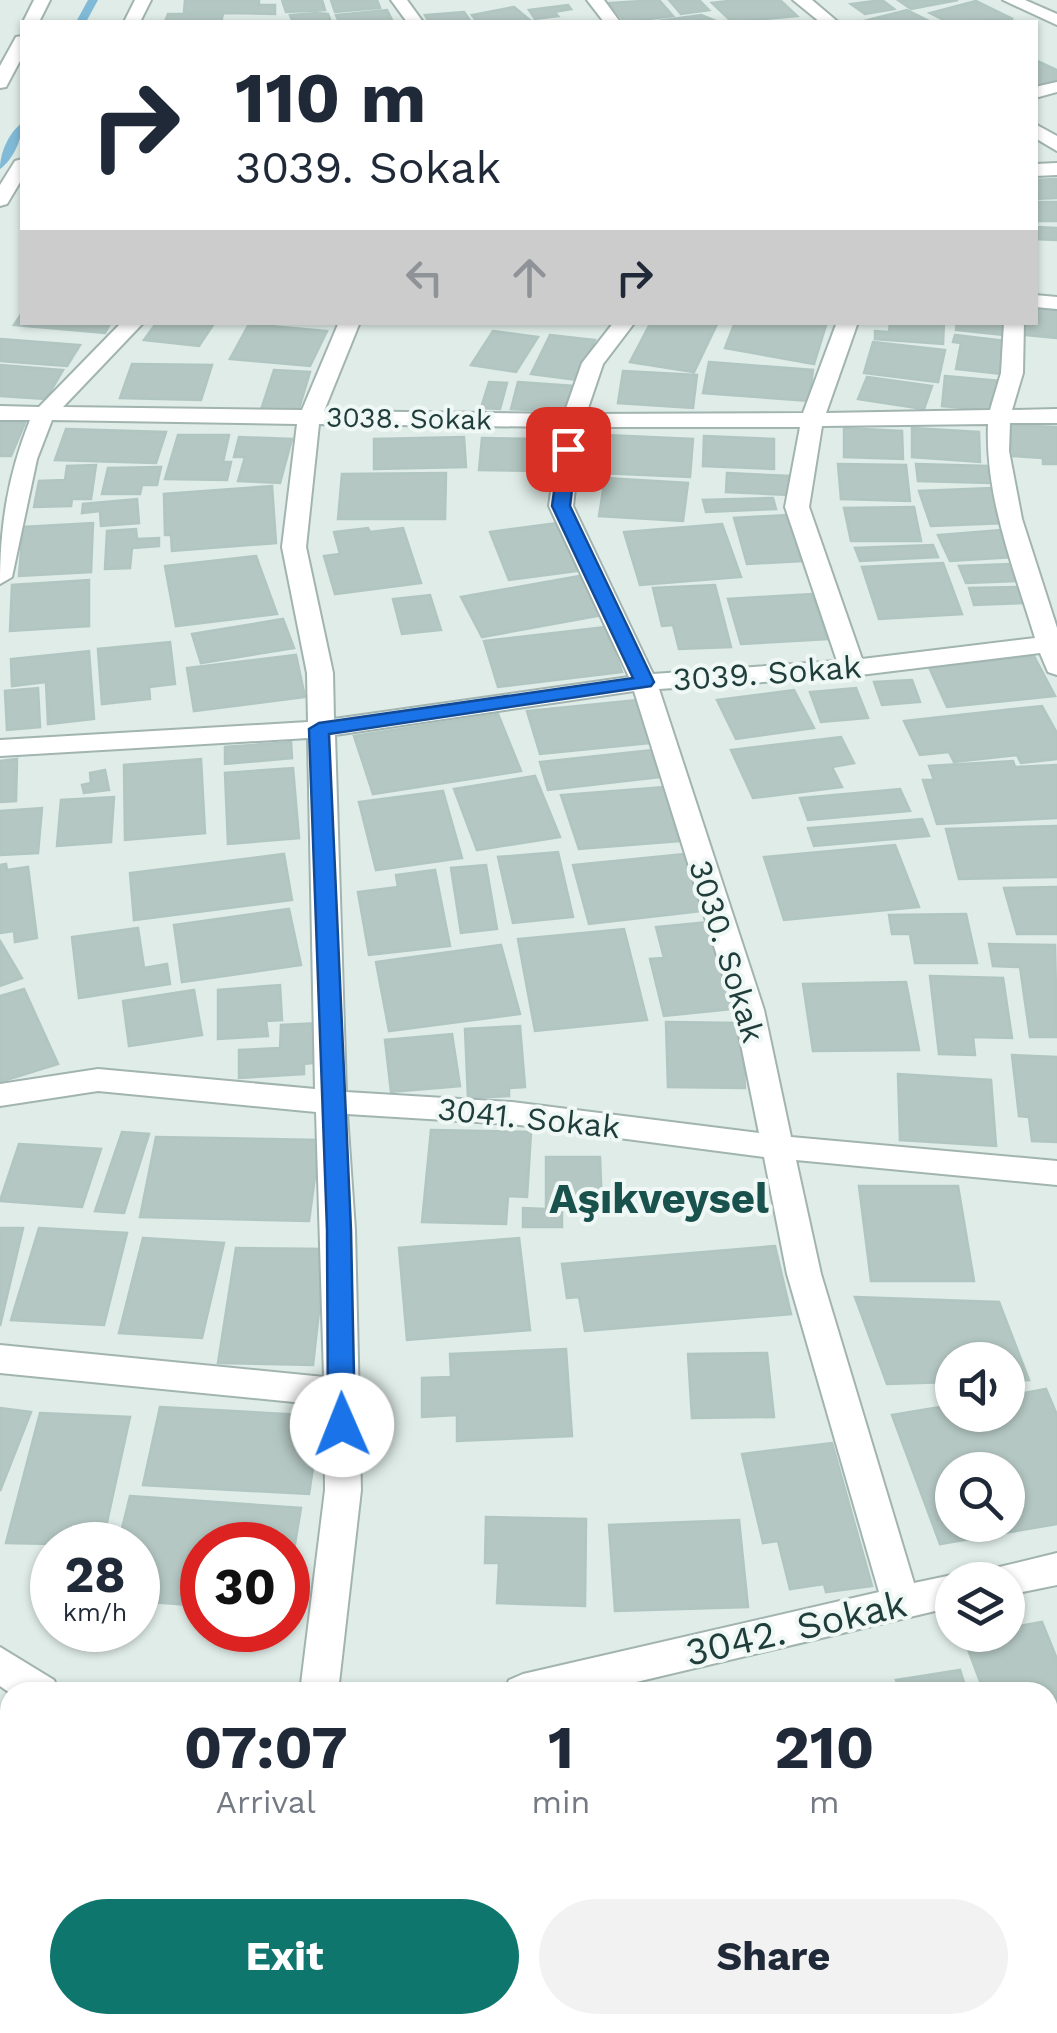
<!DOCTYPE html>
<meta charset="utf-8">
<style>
:root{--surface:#fff;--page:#f2f2f3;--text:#1f2937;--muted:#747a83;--accent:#0f766e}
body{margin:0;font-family:"Work Sans",sans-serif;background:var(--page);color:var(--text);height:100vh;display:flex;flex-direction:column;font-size:38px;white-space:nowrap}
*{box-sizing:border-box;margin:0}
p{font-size:32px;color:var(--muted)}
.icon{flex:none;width:55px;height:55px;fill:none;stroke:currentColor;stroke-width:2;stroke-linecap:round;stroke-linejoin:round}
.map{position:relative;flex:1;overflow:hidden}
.drawer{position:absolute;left:0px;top:1682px;width:1058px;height:352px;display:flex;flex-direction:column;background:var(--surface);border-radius:30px 30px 0 0;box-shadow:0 2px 8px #0004}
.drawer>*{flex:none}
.hud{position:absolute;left:20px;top:20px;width:1018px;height:305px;border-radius:0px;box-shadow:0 2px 8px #0004;background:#fff;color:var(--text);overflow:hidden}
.buttons{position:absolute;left:935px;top:1342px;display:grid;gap:20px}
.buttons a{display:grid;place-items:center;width:90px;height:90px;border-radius:50%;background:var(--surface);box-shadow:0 2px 8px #0004;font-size:50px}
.speed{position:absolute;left:30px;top:1522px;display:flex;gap:20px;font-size:50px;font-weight:700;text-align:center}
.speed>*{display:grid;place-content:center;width:130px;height:130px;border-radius:50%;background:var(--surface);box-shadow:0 2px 8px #0004;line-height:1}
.speed small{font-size:25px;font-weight:400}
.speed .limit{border:15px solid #d22;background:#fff;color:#111}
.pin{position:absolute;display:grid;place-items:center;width:85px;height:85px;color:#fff;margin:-42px;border-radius:20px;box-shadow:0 5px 15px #0006}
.me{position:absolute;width:110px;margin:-55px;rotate:359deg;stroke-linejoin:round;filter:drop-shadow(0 0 8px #0008)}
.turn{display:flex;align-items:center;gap:35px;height:210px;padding:0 50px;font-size:45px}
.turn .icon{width:130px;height:130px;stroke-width:2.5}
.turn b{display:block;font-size:70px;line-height:85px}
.lanes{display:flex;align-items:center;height:95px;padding:0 50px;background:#0003;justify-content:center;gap:50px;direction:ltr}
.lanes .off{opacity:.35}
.eta{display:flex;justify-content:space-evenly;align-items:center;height:170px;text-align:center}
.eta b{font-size:60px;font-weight:700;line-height:70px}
.action{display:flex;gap:20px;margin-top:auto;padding:20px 50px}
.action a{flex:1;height:115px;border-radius:60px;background:var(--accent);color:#fff;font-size:40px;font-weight:700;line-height:115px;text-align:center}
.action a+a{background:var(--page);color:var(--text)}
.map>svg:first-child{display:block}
</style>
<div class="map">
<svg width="1057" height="2033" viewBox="0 0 1057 2033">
<rect width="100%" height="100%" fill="#dfece8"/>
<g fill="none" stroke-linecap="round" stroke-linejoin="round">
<!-- stream -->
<path fill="#81bad7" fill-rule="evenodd" d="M88,0H98L86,22H76Z
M22,123C23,138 13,160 0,169C0,153 9,132 22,123Z"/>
</g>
<!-- building -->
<path fill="#b4c7c2" stroke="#b1c6c1" stroke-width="2.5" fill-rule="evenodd" d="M185,0H259V5H275V14L184,12Z
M282,0H322L325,10L286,12Z
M331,0H377L380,8L335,12Z
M659,0L673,16L625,22L609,3Z
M669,0H699L709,10L681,14Z
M736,0H780L797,16L732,22L712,3Z
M882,0L894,9L865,14L851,4Z
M898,0H958L911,9Z
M976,1L1013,19L948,22L930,13Z
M568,5L571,9L554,12L558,16L535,19L529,10Z
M514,7L531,21L477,22L472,15Z
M387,10L393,22H339L336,15Z
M907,10L931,22H860Z
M464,12L471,22H429L425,15Z
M317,13L328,14L331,22H293L290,15Z
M168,14H223L221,22H165Z
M701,15L718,22H651Z
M1035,60L1057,70V79L1035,87Z
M1057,179V198L1035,199V180Z
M1035,202H1057V221H1035Z
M1035,227L1057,228V240L1035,239Z
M1035,308L1057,310V338L1024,335L1026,322H1035Z
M22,313V322H111L105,333L14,325Z
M157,322H215L199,346L144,340Z
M651,322H718L694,372L630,362Z
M735,322H827L814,364L725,348Z
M890,322H944L943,344L875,339V331L889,332Z
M957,322H1005L1003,335L956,330Z
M249,324L327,331L310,366L230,359Z
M493,331L538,337L516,372L471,365Z
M550,335L595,340L577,380L531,374Z
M955,335L1007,341L1001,374L956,369L961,343L953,342Z
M0,339L80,345L67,366L0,361Z
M873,342L945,350L938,382L864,373Z
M709,362L813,370L809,401L703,393Z
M132,364L212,365L201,400L120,398Z
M0,365L63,370L46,399L0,396Z
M274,370L310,372L298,412L261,410Z
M623,371L697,375L693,408L618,403Z
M945,376L1000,381L998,411L942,406Z
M867,377L932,386L924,409L858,399Z
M489,382L507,383L500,409L481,408Z
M518,382L574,386L568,412L511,409Z
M0,422L25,423L11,456H0Z
M1010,425L1057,427V464H1043V458L1013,456Z
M844,428L902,431L903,459L844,457Z
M912,428L979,432L980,462L912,457Z
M66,429L166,432L156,463L55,460Z
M178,435H229L223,462H231L227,480L165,479Z
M605,435L693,439L690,477L600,473Z
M704,436L774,439V469L703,466Z
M239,437L292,439L280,483L238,481L245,457H234Z
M464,437L466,467L374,469V439Z
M482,438L546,439L544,471L479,470Z
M838,464L906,465L910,501L841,499Z
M916,464L988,466L991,483L918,481Z
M96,465L91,499H72L71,506L34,507L39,481L65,480L67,466Z
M161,467L157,485H142L140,494H102L108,468Z
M446,473L445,519H338L342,474Z
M727,473L790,476L789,495L726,492Z
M605,478L688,483L683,521L599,516Z
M272,486L276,543L172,551L171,535H165L164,494Z
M992,488L1006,523L931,526L919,491Z
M773,498L776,509L706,512L703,500Z
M137,499L139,523L101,526L100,511L82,513L83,504Z
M914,507L921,541H851L844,508Z
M787,515L802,561L747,564L734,518Z
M93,523L91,572L19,576L23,527Z
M557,523L577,571L509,580L490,532Z
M722,524L741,577L640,585L624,532Z
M368,528L370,532L403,528L421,583L335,594L324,556L340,554L334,532Z
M136,529L137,539L159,538V546L132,548L130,568L105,569L107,531Z
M1001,530L1013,557L950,561L938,535Z
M933,545L938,557L860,561L855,548Z
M256,556L277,614L176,626L165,566Z
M943,563L962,614L879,619L862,567Z
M1011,564L1017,581L966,583L959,566Z
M580,576L602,615L482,637L461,597Z
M89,580V626L10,631L12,585Z
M715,585L731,647L679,649L673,625L662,626L653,588Z
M1020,587L1025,603L974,605L969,588Z
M812,594L827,639L741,644L728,599Z
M430,595L441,630L402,634L393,599Z
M283,619L294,648L201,663L192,634Z
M605,627L622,672L498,687L484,641Z
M170,642L175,684L149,687L150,699L102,704L98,649Z
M89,651L94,719L48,724L46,682L12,686L11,659Z
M296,655L305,697L194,711L187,668Z
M1034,656L1055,696L947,707L929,667Z
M912,680L920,702L882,705L874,682Z
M38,688L40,727L7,730L5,691Z
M856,688L868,718L821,722L810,692Z
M794,690L814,728L736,739L717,700Z
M637,700L651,743L540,754L527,711Z
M1042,706L1057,733V759L1021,763L1017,755L954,762L949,752L920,755L904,721Z
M498,714L521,771L373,794L354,736Z
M841,737L854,763L832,767L842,787L753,798L731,750Z
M291,742L292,758L225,764V747Z
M652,750L661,777L548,790L540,762Z
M17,759L16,801L0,802V761Z
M201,759L205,833L125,840L124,765Z
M1013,761L1015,767L1057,765V818L937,824L923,780H934L929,766Z
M293,768L299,838L228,844L225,773Z
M105,770L109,790L84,793L82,785L91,783L90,773Z
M535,776L560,837L477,850L454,789Z
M664,787L679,841L579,849L561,795Z
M900,789L910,811L808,820L800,798Z
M443,791L462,858L376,870L359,802Z
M114,797L111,842L57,846L61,800Z
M42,808L38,853L0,855V811Z
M922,819L929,836L814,846L808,828Z
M1057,826V877L959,879L946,829Z
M895,845L919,907L784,920L764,857Z
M558,852L573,917L513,923L498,857Z
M284,854L292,900L134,920L130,873Z
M684,854L702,911L589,924L573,865Z
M6,864L7,870L28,867L37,938L15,942L14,931L0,933V865Z
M486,865L497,929L461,933L451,868Z
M435,870L450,946L369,955L358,892L398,887L396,875Z
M1057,887V934H1017L1004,888Z
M289,909L301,965L182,982L174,925Z
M966,914L977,963H915L910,934H892L889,915Z
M708,922L733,1009L664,1016L650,959L664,958L656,927Z
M138,928L144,968L167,964L170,984L79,998L72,937Z
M624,929L647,1020L535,1031L518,939Z
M0,941L22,978L0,986Z
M989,944L1055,945L1057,1037H1030L1020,967L993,966Z
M501,945L520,1014L389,1031L376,962Z
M930,976L1003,978L1012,1038L973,1037L975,1055L939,1054Z
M906,982L919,1050L813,1051L803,984Z
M280,985L282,1020L266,1021L268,1036L218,1039V990Z
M24,989L58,1064L0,1082V996Z
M194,990L202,1035L129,1046L123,1001Z
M666,1022L741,1023L745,1088L668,1087Z
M320,1023L321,1062L304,1064V1074L239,1078V1050L280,1048L281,1025Z
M520,1026L525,1087L509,1088V1096L468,1098L465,1029Z
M452,1034L460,1086L391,1092L385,1040Z
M1012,1055L1057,1057V1142L1032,1141L1029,1117L1019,1116Z
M898,1074L991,1080L996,1146L900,1140Z
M431,1130L531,1132L527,1197L508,1196L506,1224L422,1222Z
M122,1132L149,1134L124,1213L95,1211Z
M156,1137L320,1140L309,1221L140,1217Z
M19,1144L101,1149L82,1207L0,1201Z
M546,1157H600L602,1208H562V1227H523V1208L546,1209Z
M859,1186H958L974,1281H871Z
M0,1228H23L0,1326Z
M39,1228L127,1233L104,1325L11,1320Z
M143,1238L224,1243L202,1338L119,1333Z
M519,1238L530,1330L407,1340L399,1248Z
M775,1246L791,1314L585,1331L579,1297L567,1298L562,1264Z
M236,1248L326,1249L313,1365L218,1363Z
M855,1297L999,1302L1029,1380L1008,1381V1360H952V1382L887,1384Z
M566,1349L572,1436L457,1441V1415L422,1417V1378L451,1377L450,1354Z
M767,1353L774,1417L692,1418L688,1354Z
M1046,1389L1057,1415V1524L940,1544L892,1415L952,1405V1415H1008V1396ZM952,1470H1008V1525H952Z
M160,1407L321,1416L309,1494L143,1485Z
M0,1408L31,1412L0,1491Z
M40,1413L130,1417L102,1545L6,1543Z
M832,1443L872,1586L826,1592L824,1584L790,1589L778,1541L763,1543L742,1454Z
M130,1496L301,1508L288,1585V1545H202V1606L138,1601V1545H118Z
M486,1517L586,1519L585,1606L497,1603L499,1563H485Z
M739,1520L748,1607L615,1611L609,1525Z
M1042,1622L1057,1659V1824L1048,1826V1692H984L963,1636L1008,1635V1628Z
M960,1670L967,1692H900L896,1680Z
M1057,1846V2028L1001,2033L998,2025H1048V1848Z
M36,2025H81L87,2033H33L38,2029Z"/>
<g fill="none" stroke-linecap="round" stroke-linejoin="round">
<defs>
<path id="minor" d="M34,0H50L39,22H23Z
M135,0H151L140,22H124Z
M391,0H407L423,22H407Z
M587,0H604L620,22H604Z
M793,0H812L838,22H820Z
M1003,0H1025L1057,14V25Z
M22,36V57L6,87L0,88V66L16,37Z
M1057,82V92L1035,98V87Z
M1035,124L1057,136V151L1035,138Z
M22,159V179L7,204L0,206V185L15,161Z
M1057,163V175L1035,176V164Z
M1035,295L1057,297V309L1035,307Z
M122,322H144L63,407L302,410L339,322H360L324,411L564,414L582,363L614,322H635L603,364L586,414L803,413L837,322H858L826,413L990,410L1001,373L1004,322H1024L1023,373L1012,410L1057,409V423H1010L1009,451L1022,519L1057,628V675L1048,672L1040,653L852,676L659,689L764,1010L791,1137L1057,1161V1185L796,1160L821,1274L914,1583L952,1575L965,1579L952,1580V1607L594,1692H504L509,1680L523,1674L879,1592L787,1274L764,1157L512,1124L347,1114L355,1230L361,1490L338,1692H300L325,1490L324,1405L0,1373V1345L324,1377L316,1112L98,1091L0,1106V1084L98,1069L315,1089L308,738L0,756V740L308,722L307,673L282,547L297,424L52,420L37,459L12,577L0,584C0,525 8,475 30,420H0V406L39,407ZM319,424L560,427L549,506L629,677L334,719L333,673L306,547ZM988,424C985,498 1014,569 1035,638L862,659L809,507L822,426ZM582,427H800L785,507L837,661L653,674L573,506ZM634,691L734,1010L759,1133L512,1102L346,1092L335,735Z
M1057,1553V1585L1008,1595V1580H985L991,1569Z
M0,1647L54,1680L59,1692L10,1693L0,1686Z
M10,1935V1983L0,1987V1939Z
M483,2025H534L538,2033H487Z"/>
</defs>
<!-- minor casing -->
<use href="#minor" stroke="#a2b4b0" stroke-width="4"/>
<!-- minor -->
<use href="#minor" fill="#fff" fill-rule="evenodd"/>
</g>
<!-- route -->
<path fill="#1a73e8" stroke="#114b97" stroke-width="2.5" d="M568,444L577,449L570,506L654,682L651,686L329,734L351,1230L355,1425L351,1433H332L328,1425L327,1230L309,729L319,723L633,678L552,506L560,449Z"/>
<g text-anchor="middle" stroke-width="8" stroke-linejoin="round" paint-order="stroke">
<!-- far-street labels -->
<g font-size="28" fill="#1f3d3a" stroke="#f0f8f5">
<text transform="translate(409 418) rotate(1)" y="10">3038. Sokak</text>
</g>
<!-- street labels -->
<g font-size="32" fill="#1f3d3a" stroke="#f0f8f5">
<text transform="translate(767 673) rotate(-4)" y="11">3039. Sokak</text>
<text transform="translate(727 951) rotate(73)" y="11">3030. Sokak</text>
<text transform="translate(529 1118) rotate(6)" y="11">3041. Sokak</text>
</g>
<!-- near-street labels -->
<g font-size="38" fill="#1f3d3a" stroke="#f0f8f5">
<text transform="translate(796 1628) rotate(-13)" y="13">3042. Sokak</text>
</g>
<!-- district labels -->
<g font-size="42" font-weight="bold" fill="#19514d" stroke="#f0f8f5">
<text x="659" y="1213">Aşıkveysel</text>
</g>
</g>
</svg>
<div class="buttons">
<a><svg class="icon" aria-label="sound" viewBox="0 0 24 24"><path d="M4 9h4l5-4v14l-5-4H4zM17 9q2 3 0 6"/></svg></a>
<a><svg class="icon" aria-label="search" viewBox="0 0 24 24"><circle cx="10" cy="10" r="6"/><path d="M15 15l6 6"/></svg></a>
<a><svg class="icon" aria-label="layers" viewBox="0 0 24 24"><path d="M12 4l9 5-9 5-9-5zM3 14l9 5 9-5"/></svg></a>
</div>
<div class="speed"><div>28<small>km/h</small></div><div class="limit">30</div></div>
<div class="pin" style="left:568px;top:449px;background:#d93025"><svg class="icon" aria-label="arrive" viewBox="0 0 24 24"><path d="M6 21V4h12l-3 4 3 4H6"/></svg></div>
<svg class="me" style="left:342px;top:1425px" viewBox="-20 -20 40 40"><circle r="19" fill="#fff"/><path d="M0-13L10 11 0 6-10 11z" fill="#1a73e8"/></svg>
<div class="hud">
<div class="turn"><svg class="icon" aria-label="right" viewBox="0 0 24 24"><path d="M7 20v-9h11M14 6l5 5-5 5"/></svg><div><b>110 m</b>3039. Sokak</div></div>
<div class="lanes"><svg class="icon off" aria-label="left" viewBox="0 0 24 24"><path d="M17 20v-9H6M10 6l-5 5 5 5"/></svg><svg class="icon off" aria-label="ahead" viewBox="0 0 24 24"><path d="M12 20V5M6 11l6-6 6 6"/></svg><svg class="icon" aria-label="right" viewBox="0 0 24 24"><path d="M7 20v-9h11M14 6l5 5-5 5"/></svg></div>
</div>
<section class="drawer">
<div class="eta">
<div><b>07:07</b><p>Arrival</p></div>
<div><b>1</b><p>min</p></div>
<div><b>210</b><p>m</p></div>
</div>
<div class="action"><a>Exit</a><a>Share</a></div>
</section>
</div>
